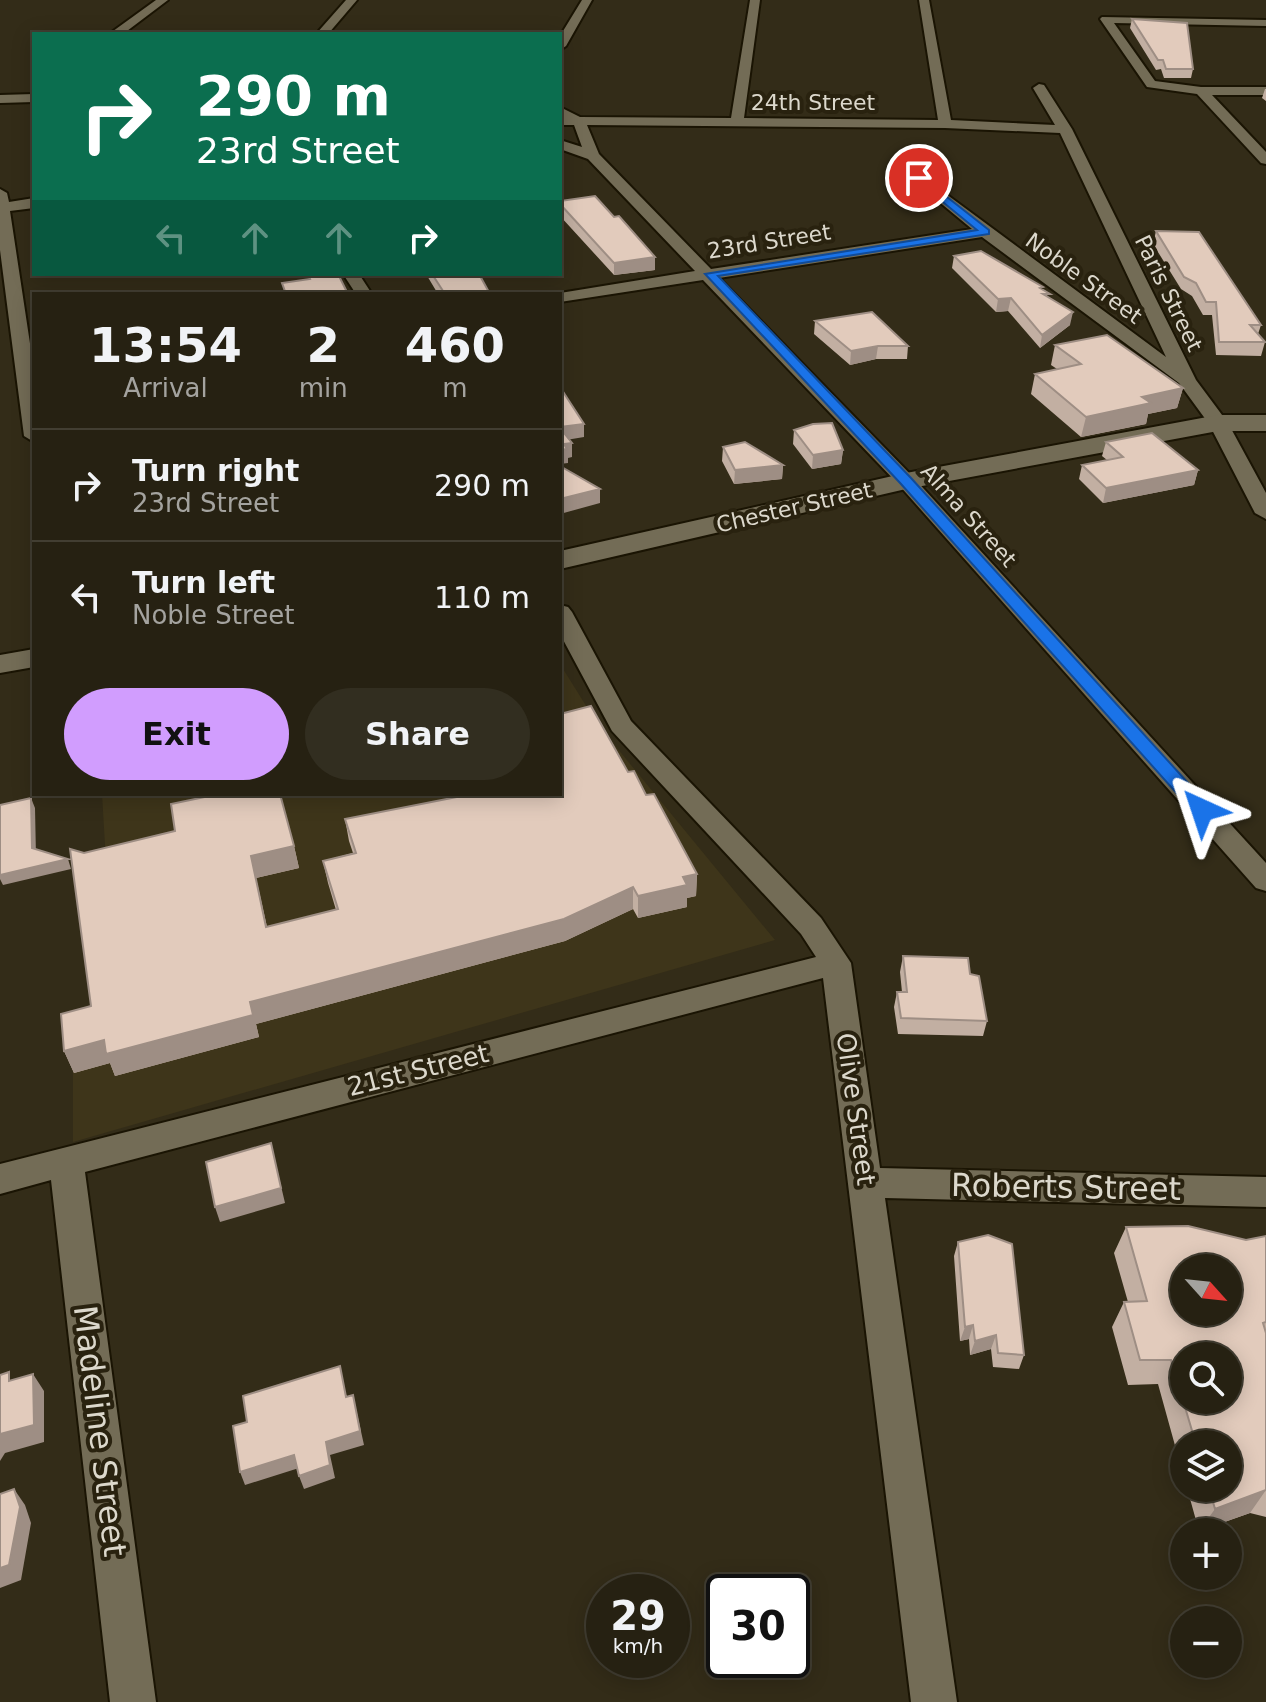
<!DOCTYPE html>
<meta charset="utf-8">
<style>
:root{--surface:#262112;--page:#322e20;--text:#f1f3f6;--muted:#a4a39f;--line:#423e32;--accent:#d19dfe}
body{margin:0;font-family:"DejaVu Sans",sans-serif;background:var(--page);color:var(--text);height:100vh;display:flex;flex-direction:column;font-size:30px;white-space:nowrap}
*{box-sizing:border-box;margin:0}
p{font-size:26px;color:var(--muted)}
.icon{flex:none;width:44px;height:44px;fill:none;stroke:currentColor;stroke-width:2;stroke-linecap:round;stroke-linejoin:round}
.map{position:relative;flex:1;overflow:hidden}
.details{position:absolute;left:32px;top:292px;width:530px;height:504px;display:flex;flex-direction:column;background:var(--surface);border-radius:0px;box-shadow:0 4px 20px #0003,0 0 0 2px var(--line)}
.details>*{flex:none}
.banner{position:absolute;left:32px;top:32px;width:530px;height:244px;border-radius:0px;box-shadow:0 4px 20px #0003,0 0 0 2px var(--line);background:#0b6e4f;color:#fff;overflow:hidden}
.needle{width:52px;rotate:117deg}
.buttons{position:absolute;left:1170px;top:1254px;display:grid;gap:16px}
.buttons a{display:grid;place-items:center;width:72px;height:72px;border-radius:50%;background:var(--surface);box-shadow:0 4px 20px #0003,0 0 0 2px var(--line);font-size:40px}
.speed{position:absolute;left:586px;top:1574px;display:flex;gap:16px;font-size:40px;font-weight:700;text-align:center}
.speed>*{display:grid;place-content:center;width:104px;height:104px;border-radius:50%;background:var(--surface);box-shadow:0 4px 20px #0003,0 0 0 2px var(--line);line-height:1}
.speed small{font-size:20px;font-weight:400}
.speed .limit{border:4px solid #111;border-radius:12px;background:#fff;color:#111}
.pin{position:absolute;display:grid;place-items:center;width:68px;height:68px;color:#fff;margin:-34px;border:4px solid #fff;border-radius:50%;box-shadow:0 2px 8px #0007}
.me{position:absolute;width:88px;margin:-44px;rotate:318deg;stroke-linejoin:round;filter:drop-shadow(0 0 6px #0008)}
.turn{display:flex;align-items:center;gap:28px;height:168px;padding:0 32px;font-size:36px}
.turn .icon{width:104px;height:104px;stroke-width:2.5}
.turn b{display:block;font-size:56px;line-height:68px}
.lanes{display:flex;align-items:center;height:76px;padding:0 32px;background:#0003;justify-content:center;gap:40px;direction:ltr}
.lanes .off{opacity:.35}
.eta{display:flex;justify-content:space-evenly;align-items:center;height:136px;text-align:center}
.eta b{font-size:48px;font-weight:700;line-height:56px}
.cta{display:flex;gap:16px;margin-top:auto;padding:16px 32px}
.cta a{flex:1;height:92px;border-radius:48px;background:var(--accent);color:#111;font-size:32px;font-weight:700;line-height:92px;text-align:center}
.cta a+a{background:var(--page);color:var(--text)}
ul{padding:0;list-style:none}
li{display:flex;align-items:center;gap:24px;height:112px;padding:0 32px;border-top:2px solid var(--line)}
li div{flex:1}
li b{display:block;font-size:30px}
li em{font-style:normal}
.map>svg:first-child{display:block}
</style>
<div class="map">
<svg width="1266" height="1702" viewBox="0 0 1266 1702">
<rect width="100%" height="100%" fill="#332c18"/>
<!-- built -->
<path fill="#3e351a" d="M560,664L598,725L775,940L73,1142V1073L70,1036L98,1019L106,862L102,794H560Z"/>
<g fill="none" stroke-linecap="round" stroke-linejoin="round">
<defs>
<path id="minor" d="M156,0H168L123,34H109Z
M346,0H357L328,34H316Z
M582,0H592L566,46L560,50V36Z
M750,0H760L744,118L938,120L919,0H929L951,120L1055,125L1033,88L1039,84L1044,85L1072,129L1196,380L1228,423L1266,493V519L1255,513L1209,424L1179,383L982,237L719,278L913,477L1266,863V891L1256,888L899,485L703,280L560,302V294H554L695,271L588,159L560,149V140L582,147L574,125H560V107L580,117L731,118ZM587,125L945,128L1060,133L1166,357L919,174L914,175V181L972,229L711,269L599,154Z
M1102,17L1266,20V26L1114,23L1155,81L1201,87H1266V95H1212L1266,152V164L1261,163L1197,94L1147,87L1100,19Z
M34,94V102L0,103V95Z
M0,189L7,193L9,202L34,198V208L10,211L34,370V442L24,436L0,250Z
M343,274H359L372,294H356Z
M560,605L568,607L572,612L631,721L821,918L851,963L880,1168L1266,1177V1207L885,1198L957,1702H911L823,978L85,1172L156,1702H110L51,1180L0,1194V1164L816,957L801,934L612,731L560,634Z"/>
<path id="tertiary" d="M1218,415H1266V431H1218L906,489L560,569V551L906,473Z
M34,649V667L0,673V655Z"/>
</defs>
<!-- minor casing -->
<use href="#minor" stroke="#1a1403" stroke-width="4"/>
<!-- tertiary casing -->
<use href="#tertiary" stroke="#1a1403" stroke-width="4"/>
<!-- minor -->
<use href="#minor" fill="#736c56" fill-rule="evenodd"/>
<!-- tertiary -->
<use href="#tertiary" fill="#736c56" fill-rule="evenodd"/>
</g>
<!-- wall -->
<path fill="#c2afa2" d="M1132,19L1193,69L1191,78H1164L1161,69L1156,70L1130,28Z
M1265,89H1266V101L1262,98Z
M560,201L655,270L614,275L560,216Z
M1156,231L1261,325L1258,334L1265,342L1261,356L1216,355L1212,315H1203L1192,296L1181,289L1153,244Z
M954,256L1042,289L1070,325L1040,348L1008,311L996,312L952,268Z
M426,274H479L490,294H438Z
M815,321L908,346L907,359H876L850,365L814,334Z
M1055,345L1183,388L1177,408L1148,414L1146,424L1081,437L1031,394L1035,374L1057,369L1051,365Z
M794,430L843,450L841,464L812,469L793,444Z
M1106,442L1198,470L1194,485L1103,503L1079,479L1082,465L1107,460L1102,456Z
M723,447L783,465L782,479L734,484L722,461Z
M628,772L646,795L697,874L696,896L687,898V907L638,918L633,909L565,941L256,1024L259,1037L115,1076L110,1063L74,1073L64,1051L91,1006L84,853L294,846L299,868L256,878L267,927L336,910L328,883L323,861L353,853L349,841L345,819Z
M903,956L970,974L987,1021L983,1036L898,1034L894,1007L897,992H902L900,972Z
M1126,1227L1246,1240L1266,1236V1517L1250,1513L1199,1531L1187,1488H1228V1444H1184V1478L1158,1384L1128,1385L1112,1327L1124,1302H1128L1114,1253Z
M958,1242L1024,1355L1019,1369L993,1367L991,1349L970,1355L969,1339L960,1341L954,1256Z"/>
<!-- shaded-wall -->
<path fill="#9e8e84" d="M655,257V270L614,275V263Z
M1011,298L1008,311L996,312L998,299Z
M1073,312L1070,325L1040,348L1042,335Z
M878,346L876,359L850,365L851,351Z
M1183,388L1177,408L1148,414L1146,424L1081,437L1086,417L1142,397Z
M584,424V437L560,441V427Z
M572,443V457L568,458V463L560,464V450L564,444Z
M843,450L841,464L812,469L813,455Z
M783,465L782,479L734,484L735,470Z
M1198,470L1194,485L1103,503L1106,488Z
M600,489V503L560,514V499Z
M31,798L35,808L36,857L32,848Z
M294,846L299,868L256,878L272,950L251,856Z
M68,859L71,869L3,885L0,879V875Z
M697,874L696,896L687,898V907L638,918V896L683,877Z
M633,887V909L565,941L256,1024L259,1037L115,1076L110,1063L74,1073L64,1051L250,1002Z
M271,1143L285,1203L220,1222L215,1207Z
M973,1325L969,1339L960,1341L965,1327Z
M996,1335L991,1349L970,1355L975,1341Z
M33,1374L44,1391V1442L5,1453L0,1461V1434Z
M353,1395L364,1445L330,1455L335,1478L304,1489L299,1476L326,1442Z
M294,1455L299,1468L245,1485L240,1472Z
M14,1489L25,1505L31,1523L21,1580L0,1588V1568Z
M1266,1490L1250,1513L1199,1531L1215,1509Z"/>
<!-- building -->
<path fill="#e2cbbc" stroke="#9e8e84" stroke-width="2" fill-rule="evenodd" d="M1132,19L1187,23L1193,69H1166L1163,60H1158Z
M595,196L614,217L619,216L655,257L614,263L560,204V201Z
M1156,231L1199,232L1261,325H1250L1265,342H1219L1216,302H1206L1196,283L1184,277Z
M981,251L1043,287L1040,288L1050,294H1043L1073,312L1042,335L1011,298L998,299L954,256Z
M308,274H338L348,294H286L282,283L310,279Z
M432,274H479L490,294H445Z
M872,312L908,346H878L851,351L815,321Z
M1107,335L1183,388L1142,397L1151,403L1086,417L1035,374L1081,364L1055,345Z
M560,387L584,424L560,427Z
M832,423L843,450L813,455L794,430L813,424Z
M560,428L572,443L564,444L567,449L560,450Z
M1152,433L1198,470L1106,488L1082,465L1123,457L1106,442Z
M745,442L783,465L735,470L723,447Z
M560,466L600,489L560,499Z
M591,706L628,772L634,771L646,795L654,794L697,874L683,877L687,885L638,896L633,887L564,919L250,1002L253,1015L106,1054L104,1040L64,1051L61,1014L91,1006L70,849L84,853L175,831L171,804L219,794H280L294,846L251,856L266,927L338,909L323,861L356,853L345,819L472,794H560V714Z
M31,798L32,848L68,859L0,875V805Z
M903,956L968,958L970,974L979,976L987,1021L901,1018L897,992H907Z
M271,1143L281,1188L215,1207L206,1162Z
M1188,1226L1246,1240L1266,1236V1322L1263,1323L1266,1333V1490L1215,1509L1209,1488H1228V1444H1196L1171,1360H1140L1124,1302L1147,1301L1126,1227ZM1184,1268H1228V1312H1184ZM1184,1356H1228V1400H1184Z
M988,1235L1012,1244L1024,1355L998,1353L996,1335L975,1341L973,1325L965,1327L958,1242Z
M340,1366L346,1397L353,1395L360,1431L326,1442L330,1465L299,1476L294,1455L240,1472L233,1426L247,1422L243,1396Z
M9,1372V1381L33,1374L34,1425L0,1434V1375Z
M14,1489L20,1507L9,1565L0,1568V1494Z"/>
<!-- route -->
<path fill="#1a73e8" stroke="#114b97" stroke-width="2" d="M919,175L989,230V234L718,276L911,478L1209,806L1211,810L1209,815H1196L901,484L705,274L977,230L916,180Z"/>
<g text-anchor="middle" stroke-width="8" stroke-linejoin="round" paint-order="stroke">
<!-- far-street labels -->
<g font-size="22" fill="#dcd8cc" stroke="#29220f">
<text x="813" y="110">24th Street</text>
<text transform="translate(769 241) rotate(-9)" y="8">23rd Street</text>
<text transform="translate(1084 278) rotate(36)" y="8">Noble Street</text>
<text transform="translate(1169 293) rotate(64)" y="8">Paris Street</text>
<text transform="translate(794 507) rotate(-13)" y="8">Chester Street</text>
<text transform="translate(969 515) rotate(48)" y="8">Alma Street</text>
</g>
<!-- street labels -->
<g font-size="26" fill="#dcd8cc" stroke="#29220f">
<text transform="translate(418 1070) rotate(-14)" y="9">21st Street</text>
<text transform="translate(856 1109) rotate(82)" y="9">Olive Street</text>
</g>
<!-- near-street labels -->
<g font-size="32" fill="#dcd8cc" stroke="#29220f">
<text transform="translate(1066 1187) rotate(1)" y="11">Roberts Street</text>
<text transform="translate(100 1431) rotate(83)" y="11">Madeline Street</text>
</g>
</g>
</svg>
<div class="buttons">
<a><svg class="needle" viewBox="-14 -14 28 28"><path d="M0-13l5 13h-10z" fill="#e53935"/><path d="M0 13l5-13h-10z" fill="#a4a39f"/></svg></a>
<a><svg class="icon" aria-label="search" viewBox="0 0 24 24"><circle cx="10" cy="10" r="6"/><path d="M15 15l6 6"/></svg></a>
<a><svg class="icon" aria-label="layers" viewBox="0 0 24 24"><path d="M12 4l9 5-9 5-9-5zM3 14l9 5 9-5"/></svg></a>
<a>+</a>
<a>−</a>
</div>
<div class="speed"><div>29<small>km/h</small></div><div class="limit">30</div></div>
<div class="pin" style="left:919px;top:178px;background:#d93025"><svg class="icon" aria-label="arrive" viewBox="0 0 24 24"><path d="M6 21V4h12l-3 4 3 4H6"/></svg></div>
<svg class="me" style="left:1202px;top:810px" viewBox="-20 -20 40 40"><path d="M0-17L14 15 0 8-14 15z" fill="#1a73e8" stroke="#fff" stroke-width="4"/></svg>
<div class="banner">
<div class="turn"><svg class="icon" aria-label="right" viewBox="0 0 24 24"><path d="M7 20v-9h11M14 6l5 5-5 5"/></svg><div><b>290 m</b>23rd Street</div></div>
<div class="lanes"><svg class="icon off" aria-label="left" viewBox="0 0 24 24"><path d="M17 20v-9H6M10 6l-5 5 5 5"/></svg><svg class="icon off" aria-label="ahead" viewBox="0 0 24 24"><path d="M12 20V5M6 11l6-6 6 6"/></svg><svg class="icon off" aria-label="ahead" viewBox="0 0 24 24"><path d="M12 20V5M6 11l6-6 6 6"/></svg><svg class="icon" aria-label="right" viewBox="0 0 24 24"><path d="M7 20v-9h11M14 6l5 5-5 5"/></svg></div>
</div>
<section class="details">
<div class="eta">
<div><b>13:54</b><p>Arrival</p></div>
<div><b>2</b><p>min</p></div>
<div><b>460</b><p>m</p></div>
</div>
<ul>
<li><svg class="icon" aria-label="right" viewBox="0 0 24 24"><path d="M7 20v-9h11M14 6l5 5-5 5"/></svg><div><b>Turn right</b><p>23rd Street</p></div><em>290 m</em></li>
<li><svg class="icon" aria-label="left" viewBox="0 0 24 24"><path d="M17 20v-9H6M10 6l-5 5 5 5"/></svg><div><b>Turn left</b><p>Noble Street</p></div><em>110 m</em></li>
</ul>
<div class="cta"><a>Exit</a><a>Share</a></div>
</section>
</div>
